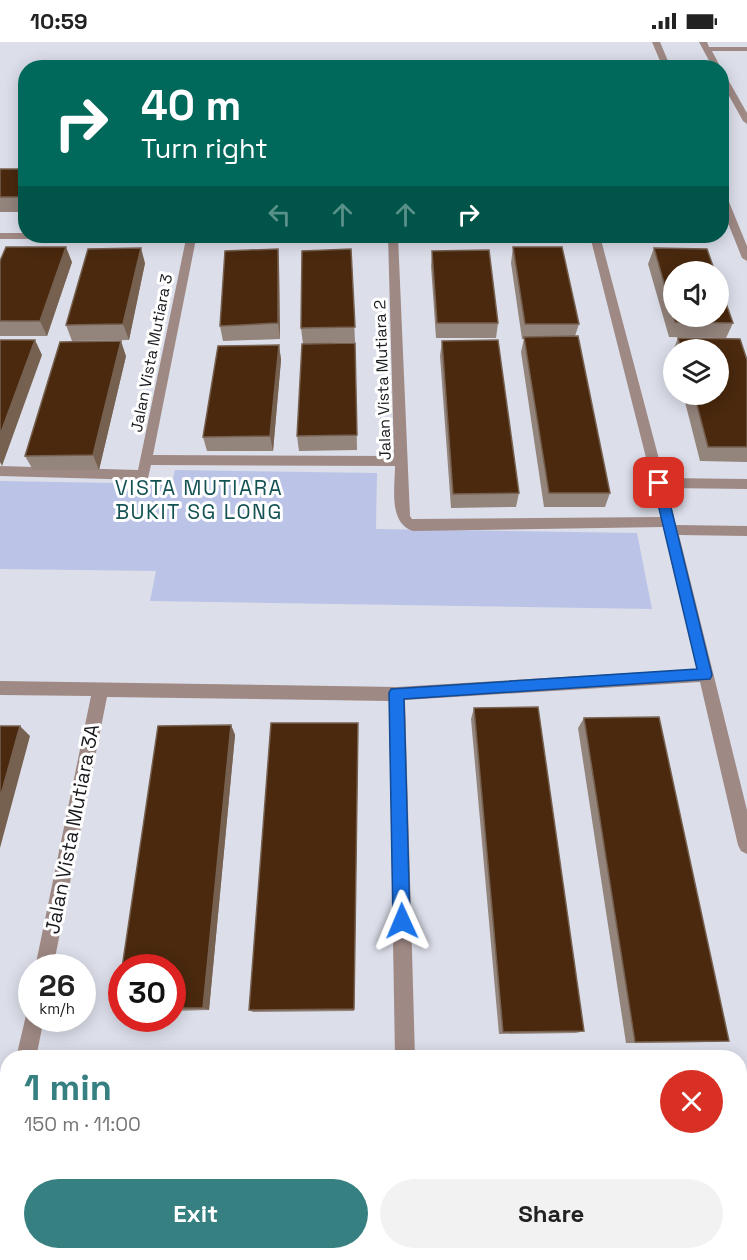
<!DOCTYPE html>
<meta charset="utf-8">
<style>
:root{--surface:#fff;--page:#f2f2f2;--text:#222;--muted:#767676;--accent:#378081}
body{margin:0;font-family:"Space Grotesk",sans-serif;background:var(--page);color:var(--text);height:100vh;display:flex;flex-direction:column;font-size:22px;white-space:nowrap}
*{box-sizing:border-box;margin:0}
p{font-size:20px;color:var(--muted)}
.icon{flex:none;width:33px;height:33px;fill:none;stroke:currentColor;stroke-width:2;stroke-linecap:round;stroke-linejoin:round}
.map{position:relative;flex:1;overflow:hidden}
.panel{position:absolute;left:0px;top:1008px;width:747px;height:210px;display:flex;flex-direction:column;background:var(--surface);border-radius:24px 24px 0 0;box-shadow:0 3px 15px #0003}
.panel>*{flex:none}
.banner{position:absolute;left:18px;top:18px;width:711px;height:183px;border-radius:24px;box-shadow:0 3px 15px #0003;background:#00695c;color:#fff;overflow:hidden}
.fabs{position:absolute;left:663px;top:219px;display:grid;gap:12px}
.fabs a{display:grid;place-items:center;width:66px;height:66px;border-radius:50%;background:var(--surface);box-shadow:0 3px 15px #0003;font-size:30px}
.speed{position:absolute;left:18px;top:912px;display:flex;gap:12px;font-size:30px;font-weight:700;text-align:center}
.speed>*{display:grid;place-content:center;width:78px;height:78px;border-radius:50%;background:var(--surface);box-shadow:0 3px 15px #0003;line-height:1}
.speed small{font-size:15px;font-weight:400}
.speed .limit{border:9px solid #d22;background:#fff;color:#111}
.pin{position:absolute;display:grid;place-items:center;width:51px;height:51px;color:#fff;margin:-26px;border-radius:12px;box-shadow:0 3px 9px #0006}
.me{position:absolute;width:66px;margin:-33px;rotate:359deg;stroke-linejoin:round;filter:drop-shadow(0 0 4px #0008)}
.turn{display:flex;align-items:center;gap:21px;height:126px;padding:0 24px;font-size:27px}
.turn .icon{width:78px;height:78px;stroke-width:2.5}
.turn b{display:block;font-size:42px;line-height:51px}
.lanes{display:flex;align-items:center;height:57px;padding:0 24px;background:#0003;justify-content:center;gap:30px;direction:ltr}
.lanes .off{opacity:.35}
.round{display:grid;place-items:center;flex:none;width:63px;height:63px;border-radius:32px;background:var(--page)}
.headline{display:flex;align-items:center;justify-content:space-between;height:102px;padding:0 24px}
h1{font-size:36px;font-weight:800;line-height:45px;color:var(--accent)}
.cta{display:flex;gap:12px;margin-top:auto;padding:12px 24px}
.cta a{flex:1;height:69px;border-radius:36px;background:var(--accent);color:#fff;font-size:24px;font-weight:800;line-height:69px;text-align:center}
.cta a+a{background:var(--page);color:var(--text)}
.status{display:flex;justify-content:space-between;align-items:center;height:42px;padding:0 30px;background:var(--surface);direction:ltr}
.status svg{height:16px;fill:currentColor}
.map>svg:first-child{display:block}
</style>
<div class="status"><b>10:59</b><svg viewBox="0 0 49 12"><path d="M0 12V9h3v3zM5 12V6h3v6zM10 12V3h3v9zM15 12V0h3v12zM26 1h20v11H26zM47 4h2v5h-2z"/></svg></div>
<div class="map">
<svg width="747" height="1218" viewBox="0 0 747 1218">
<rect width="100%" height="100%" fill="#dcdfea"/>
<!-- green -->
<path fill="#bbc4e7" d="M175,428L377,431L376,487L637,491L652,567L150,559L156,529L0,527V439L172,442Z"/>
<g fill="none" stroke-linecap="round" stroke-linejoin="round">
<!-- minor -->
<path fill="#9f8985" fill-rule="evenodd" d="M652,0H660L671,26H663Z
M699,0H707L709,5H747V9H712L721,26H713Z
M722,32L726,34L747,71V82L743,79L722,41Z
M722,152L727,155L747,204V219L742,216L722,166Z
M0,191H26V194H342L337,197H196L153,413L394,414L388,194H398L410,474L412,477L661,475L590,194H600L664,436L747,437V447L667,446L676,483L747,484V494L679,493L747,768V812L741,809L738,803L700,640L405,658L415,1016H395L389,659L107,655L53,926H35L91,654L0,653V639L397,645L697,627L663,485L413,489C388,481 395,445 395,424L151,423L148,436L143,438L0,434V424L138,428L186,197H0Z
M32,967V976H44L36,1016H16L27,969Z
M8,1099V1154L0,1157V1103Z
M398,1210H420V1218H398Z"/>
</g>
<!-- wall -->
<path fill="#93847c" d="M0,127H26V170H0Z
M513,205L579,282L575,294L610,451L605,465H544L521,310L524,297H522L511,221Z
M654,206L733,281L726,296L669,295L648,222Z
M278,207L279,222L280,297L223,299L220,284Z
M351,207L355,300L303,302L301,286Z
M432,209L498,281L496,296H436L431,224Z
M0,219L72,220L47,294H0Z
M145,221L129,298L72,299L66,283Z
M678,296L740,297L747,318V420L700,419L683,352H718V308H674V318L672,311Z
M442,299L519,451L516,465L451,466L440,314Z
M355,301L357,408L299,409L297,394Z
M279,303L281,318L273,409H207L203,395Z
M126,314L99,428H33L25,414Z
M474,666L584,989L576,991L499,992L471,677Z
M584,676L729,999L716,1000L626,1001L578,686Z
M231,683L235,693L209,968L172,969V926Z
M358,691L354,969L253,970L249,968Z
M740,1087L747,1088V1218H690L688,1210H740Z
M524,1210H614L615,1218H525Z"/>
<!-- shaded-wall -->
<path fill="#766050" d="M66,205L72,220L47,294L40,279Z
M141,206L145,221L129,298L123,282Z
M278,207L279,222L280,297L278,281Z
M35,298L42,313L2,424L0,420V393Z
M121,299L126,314L99,428L93,413Z
M279,303L281,318L273,409L270,394Z
M358,681V691L354,969V967Z
M231,683L235,693L209,968L203,966Z
M20,684L30,694L0,806V756Z
M164,1210H171L170,1218H163Z"/>
<!-- building -->
<path fill="#4a290e" stroke="#766050" stroke-width="1.5" d="M0,127H26V155H0Z
M6,205H66L40,279H0V219Z
M513,205H562L579,282H525Z
M141,206L123,282L66,283L88,207Z
M654,206L707,207L715,230H674V274H718V239L733,281L675,280Z
M278,207V281L220,284L225,209Z
M351,207L355,285L301,286L302,209Z
M489,208L498,281H437L432,209Z
M578,294L610,451H549L524,295Z
M678,296L740,297L747,318V405H708L694,352H718V308H681Z
M0,298H35L0,393Z
M498,298L519,451L453,452L442,299Z
M121,299L93,413L25,414L60,300Z
M355,301L357,393L297,394L302,302Z
M279,303L270,394L203,395L218,304Z
M538,665L584,989L503,990L474,666Z
M659,675L729,999L635,1000L584,676Z
M271,681H358L354,967L249,968Z
M231,683L203,966H172V926H122L158,684Z
M0,684H20L0,756Z
M122,926V967H115Z
M747,1089V1218H702L700,1210H740V1090Z
M56,1210H164L163,1218H55Z
M227,1210H350V1218H227Z
M529,1210H614L615,1218H530Z"/>
<!-- route -->
<path fill="#1a73e8" stroke="#114b97" stroke-width="1.5" d="M659,437L665,441L712,633L710,637L404,657L410,879L407,885L402,887L396,885L393,879L389,651L391,647L697,627L653,441Z"/>
<g text-anchor="middle" stroke-width="6" stroke-linejoin="round" paint-order="stroke">
<!-- far-street labels -->
<g font-size="16" fill="#191a1e" stroke="#fff">
<text transform="translate(151 311) rotate(-79)" y="6">Jalan Vista Mutiara 3</text>
<text transform="translate(382 338) rotate(-92)" y="6">Jalan Vista Mutiara 2</text>
</g>
<!-- street labels -->
<g font-size="20" fill="#191a1e" stroke="#fff">
<text transform="translate(72 787) rotate(-79)" y="7">Jalan Vista Mutiara 3A</text>
</g>
<!-- neighbourhood labels -->
<g font-size="21" letter-spacing="1.5" fill="#155253" stroke="#fff">
<text x="199" y="453">VISTA MUTIARA<tspan x="199" dy="24">BUKIT SG LONG</tspan></text>
</g>
</g>
</svg>
<div class="fabs">
<a><svg class="icon" aria-label="sound" viewBox="0 0 24 24"><path d="M4 9h4l5-4v14l-5-4H4zM17 9q2 3 0 6"/></svg></a>
<a><svg class="icon" aria-label="layers" viewBox="0 0 24 24"><path d="M12 4l9 5-9 5-9-5zM3 14l9 5 9-5"/></svg></a>
</div>
<div class="speed"><div>26<small>km/h</small></div><div class="limit">30</div></div>
<div class="pin" style="left:659px;top:441px;background:#d93025"><svg class="icon" aria-label="arrive" viewBox="0 0 24 24"><path d="M6 21V4h12l-3 4 3 4H6"/></svg></div>
<svg class="me" style="left:402px;top:879px" viewBox="-20 -20 40 40"><path d="M0-17L14 15 0 8-14 15z" fill="#1a73e8" stroke="#fff" stroke-width="4"/></svg>
<div class="banner">
<div class="turn"><svg class="icon" aria-label="right" viewBox="0 0 24 24"><path d="M7 20v-9h11M14 6l5 5-5 5"/></svg><div><b>40 m</b>Turn right</div></div>
<div class="lanes"><svg class="icon off" aria-label="left" viewBox="0 0 24 24"><path d="M17 20v-9H6M10 6l-5 5 5 5"/></svg><svg class="icon off" aria-label="ahead" viewBox="0 0 24 24"><path d="M12 20V5M6 11l6-6 6 6"/></svg><svg class="icon off" aria-label="ahead" viewBox="0 0 24 24"><path d="M12 20V5M6 11l6-6 6 6"/></svg><svg class="icon" aria-label="right" viewBox="0 0 24 24"><path d="M7 20v-9h11M14 6l5 5-5 5"/></svg></div>
</div>
<section class="panel">
<div class="headline"><div><h1>1 min</h1><p>150 m · 11:00</p></div><a class="round" style="background:#d93025;color:#fff"><svg class="icon" aria-label="close" viewBox="0 0 24 24"><path d="M6 6l12 12M18 6L6 18"/></svg></a></div>
<div class="cta"><a>Exit</a><a>Share</a></div>
</section>
</div>
